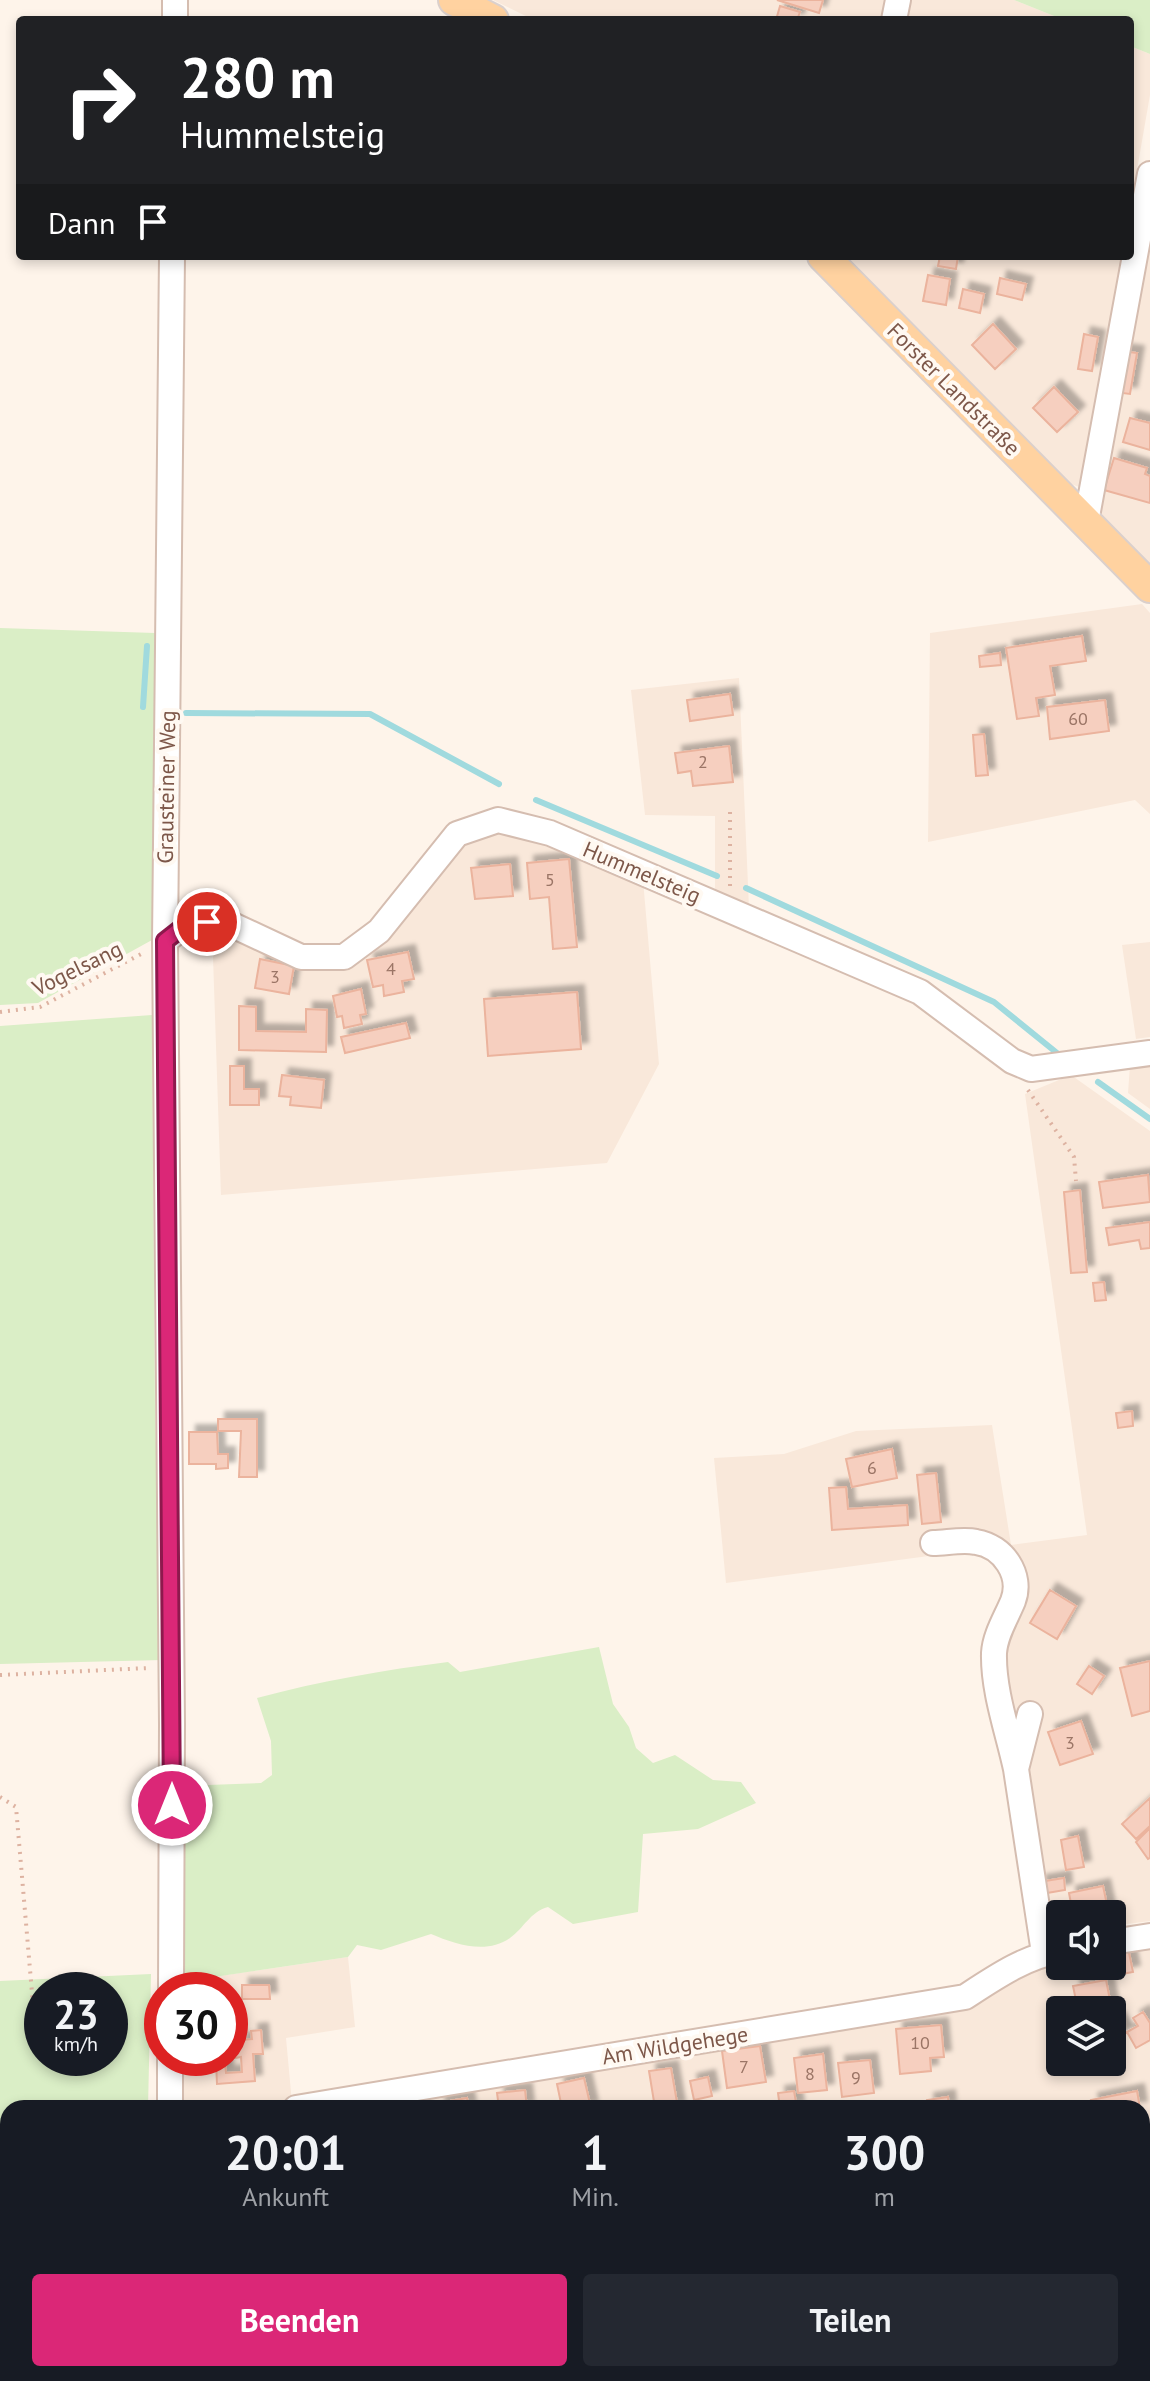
<!DOCTYPE html>
<html lang="de">
<meta charset="utf-8">
<style>
:root{--surface:#171b24;--page:#242831;--text:#f1f3f6;--muted:#9ea1a6;--accent:#db2777}
body{margin:0;font-family:"PT Sans",sans-serif;background:var(--page);color:var(--text);height:100vh;display:flex;flex-direction:column;font-size:30px;white-space:nowrap}
*{box-sizing:border-box;margin:0}
p{font-size:26px;color:var(--muted)}
.icon{flex:none;width:44px;height:44px;fill:none;stroke:currentColor;stroke-width:2;stroke-linecap:round;stroke-linejoin:round}
.map{position:relative;flex:1;overflow:hidden}
.sheet{position:absolute;left:0px;top:2100px;width:1150px;height:282px;display:flex;flex-direction:column;background:var(--surface);border-radius:24px 24px 0 0;box-shadow:0 4px 12px #0003}
.sheet>*{flex:none}
.guide{position:absolute;left:16px;top:16px;width:1118px;height:244px;border-radius:8px;box-shadow:0 4px 12px #0003;background:#202124;color:#fff;overflow:hidden}
.controls{position:absolute;left:1046px;top:1900px;display:grid;gap:16px}
.controls a{display:grid;place-items:center;width:80px;height:80px;border-radius:8px;background:var(--surface);box-shadow:0 4px 12px #0003;font-size:40px}
.speed{position:absolute;left:24px;top:1972px;display:flex;gap:16px;font-size:40px;font-weight:700;text-align:center}
.speed>*{display:grid;place-content:center;width:104px;height:104px;border-radius:50%;background:var(--surface);box-shadow:0 4px 12px #0003;line-height:1}
.speed small{font-size:20px;font-weight:400}
.speed .limit{border:12px solid #d22;background:#fff;color:#111}
.pin{position:absolute;display:grid;place-items:center;width:68px;height:68px;color:#fff;margin:-34px;border:4px solid #fff;border-radius:50%;box-shadow:0 2px 8px #0007}
.me{position:absolute;width:88px;margin:-44px;rotate:0deg;stroke-linejoin:round;filter:drop-shadow(0 0 6px #0008)}
.turn{display:flex;align-items:center;gap:28px;height:168px;padding:0 32px;font-size:36px}
.turn .icon{width:104px;height:104px;stroke-width:2.5}
.turn b{display:block;font-size:56px;line-height:68px}
.then{display:flex;align-items:center;height:76px;padding:0 32px;background:#0003;gap:16px;font-size:30px}
.eta{display:flex;justify-content:space-evenly;align-items:center;height:136px;text-align:center}
.eta b{font-size:48px;font-weight:700;line-height:56px}
.action{display:flex;gap:16px;margin-top:auto;padding:16px 32px}
.action a{flex:1;height:92px;border-radius:8px;background:var(--accent);color:#fff;font-size:32px;font-weight:700;line-height:92px;text-align:center}
.action a+a{background:var(--page);color:var(--text)}
.map>svg:first-child{display:block}
</style>
<div class="map">
<svg width="1150" height="2381" viewBox="0 0 1150 2381">
<defs>
<filter id="shadow"><feDropShadow dx="7" dy="-7" stdDeviation="2" flood-color="#0004"/></filter>
</defs>
<rect width="100%" height="100%" fill="#fef4ea"/>
<!-- residential -->
<path fill="#f9e8da" fill-rule="evenodd" d="M493,0H1014L1064,20H534Z
M1130,46L1150,54V95L1130,210Z
M1150,210V570L1093,512Z
M847,256H1122L1082,488L1071,484Z
M1142,604L1150,613V814L1135,800L928,842L930,633Z
M739,678L749,908L715,896V816L645,815L631,690Z
M494,832L543,841L643,880L659,1064L607,1163L221,1195L212,927L343,965L459,842Z
M1150,942V1037L1136,1039L1122,945Z
M1150,1063V1109L1128,1093L1130,1065Z
M1071,1075L1150,1131V1921L1112,1926V1914H1060V1934L1049,1936L1001,1654L1023,1589L1011,1545L726,1583L714,1458L784,1454L856,1431L992,1425L1011,1545L1087,1535L1025,1094Z
M1150,1945V2119L1142,2133V2108H336L958,2006L1046,1963L1060,1961V1966H1112V1952ZM1060,2010H1112V2062H1060Z
M348,1957L355,2027L286,2038L292,2103L262,2108H177L178,2058H230V1990H179V1982Z
M1150,2169V2261L1142,2255V2183Z
M179,2374H315L309,2381H179Z"/>
<!-- green -->
<path fill="#daeec6" fill-rule="evenodd" d="M1014,0H1150V54L1130,46V20H1064Z
M0,628L155,633L152,940L38,1003L0,1005Z
M152,1015L155,1413L162,1660L0,1664V1026Z
M599,1647L613,1704L629,1727L636,1748L653,1763L675,1755L713,1780L741,1782L756,1803L698,1829L643,1834L638,1912L573,1924L548,1907C530,1912 524,1928 510,1938C486,1955 455,1944 431,1934L381,1950L357,1945L348,1957L180,1982L181,1786L261,1783L272,1775L271,1741L257,1698C320,1681 384,1670 448,1662L460,1672Z
M151,1974L148,2108H8V2374H141V2381H0V1981ZM110,1990V2058H42V1990Z
M373,2374H1001L1000,2381H362Z"/>
<g fill="none" stroke-linecap="round" stroke-linejoin="round">
<!-- stream -->
<path stroke="#a0dade" stroke-width="6" d="M143,707L147,646
M186,713L370,714L499,784
M536,800L717,876
M746,888L994,1002L1057,1053
M1098,1082L1150,1119"/>
</g>
<!-- building -->
<path fill="#f6cfbf" stroke="#ebb39d" stroke-width="2" filter="url(#shadow)" d="M777,0H823L819,13Z
M780,6L800,12L797,20H776Z
M940,256H958L956,269L938,266Z
M928,275L950,279L946,305L923,301Z
M1000,278L1026,284L1022,300L997,294Z
M963,289L984,294L980,313L959,308Z
M993,324L1016,349L995,369L972,345Z
M1084,334L1098,337L1092,371L1078,369Z
M1121,351L1137,353L1130,394L1114,392Z
M1054,387L1078,412L1057,432L1033,408Z
M1130,418L1150,423V450L1123,442Z
M1114,458L1147,468L1145,474L1150,476V503L1104,490Z
M1082,636L1086,661L1050,666L1055,695L1036,698L1039,716L1017,719L1006,648Z
M1000,653L1001,665L980,667L979,656Z
M730,694L733,715L690,721L687,700Z
M1105,700L1109,731L1050,739L1047,707Z
M984,734L988,775L976,776L973,735Z
M729,746L733,782L693,786L691,771L678,773L675,753Z
M569,859L577,947L553,949L549,897L530,899L527,863Z
M510,864L513,896L475,899L471,868Z
M408,952L414,979L402,981L404,992L384,996L383,985L373,987L367,960Z
M260,959L294,966L289,994L255,988Z
M361,989L366,1014L360,1015L362,1024L344,1028L342,1016L337,1017L333,996Z
M577,992L581,1049L488,1056L484,999Z
M239,1006L256,1007V1031L306,1032V1009L327,1010L326,1052L239,1050Z
M406,1023L410,1038L345,1053L341,1037Z
M230,1066H244V1089H259V1105H230Z
M282,1075L324,1080L321,1108L290,1105L291,1097L279,1096Z
M1148,1175L1150,1202L1103,1208L1099,1182Z
M1080,1190L1087,1272L1071,1273L1064,1192Z
M1150,1222V1248L1141,1249L1139,1240L1109,1245L1106,1228Z
M1104,1282L1106,1300L1095,1301L1093,1283Z
M1132,1411L1133,1426L1118,1428L1116,1413Z
M218,1419H257V1477H239L241,1431H218Z
M189,1432H217L218,1454H228V1468L216,1469V1464H189Z
M892,1449L897,1478L852,1487L846,1459Z
M936,1473L941,1522L922,1524L917,1475Z
M846,1487L848,1509L907,1505L908,1525L832,1530L829,1488Z
M1050,1590L1076,1606L1057,1639L1030,1623Z
M1150,1661V1711L1132,1716L1120,1668Z
M1089,1666L1104,1676L1092,1694L1077,1684Z
M1081,1721L1093,1754L1060,1765L1048,1732Z
M1150,1798V1826L1136,1839L1122,1824Z
M1150,1828V1858L1148,1859L1136,1842Z
M1078,1836L1084,1867L1066,1870L1061,1840Z
M1064,1878L1065,1890L1041,1894L1039,1882Z
M1103,1886L1109,1914H1073L1069,1893Z
M1128,1948L1133,1972L1111,1976L1109,1968L1097,1970L1096,1966H1112V1951Z
M1106,1980L1112,2010H1078L1073,1986Z
M242,1985H269L270,1999H242Z
M1143,2012L1150,2023V2040L1136,2048L1127,2032L1138,2026L1133,2018Z
M1118,2019L1126,2033L1112,2041V2023Z
M941,2025L944,2057L930,2058L931,2071L900,2074L896,2029Z
M261,2030L263,2054H253L255,2081L217,2084L216,2062L225,2061L226,2073L242,2072L241,2057L235,2058V2047H241L240,2040L252,2039L251,2031Z
M760,2046L766,2082L727,2088L722,2051Z
M823,2054L827,2090L798,2093L794,2058Z
M870,2060L874,2093L842,2097L838,2063Z
M671,2068L678,2108H655L649,2071Z
M708,2077L712,2096L694,2100L690,2081Z
M584,2078L591,2108H562L557,2084Z
M525,2090L527,2108H499L497,2093Z
M794,2091L797,2108H780L778,2093Z
M1137,2091L1140,2108H1093L1091,2100Z
M948,2097L949,2108H928L927,2100Z
M467,2098L469,2108H439L438,2103Z
M194,2374H219L220,2381H194Z"/>
<g fill="none" stroke-linecap="round" stroke-linejoin="round">
<defs>
<path id="minor" d="M175,20V0
M894,20L898,0
M1086,522L1150,174
M165,941L188,923L226,922L301,957H344L379,931L457,834L498,820L550,833L920,992L1012,1061L1031,1069L1150,1053
M933,1543C946,1543 963,1539 976,1542C1003,1546 1023,1575 1013,1601C1006,1618 995,1635 994,1653C993,1691 1008,1732 1016,1769
M1030,1714L1016,1769L1044,1953
M1112,1942L1150,1936
M171,1990L172,1724L165,941L172,256
M170,2108V2058
M296,2108L965,1997C994,1978 1026,1956 1060,1951
M1142,2164L1150,2150
M169,2381V2374
M1012,2381L1016,2374"/>
<path id="major" d="M454,0L493,20
M823,256L1150,587"/>
</defs>
<!-- minor casing -->
<use href="#minor" stroke="#d5bdb0" stroke-width="28"/>
<!-- major casing -->
<use href="#major" stroke="#dbd0cc" stroke-width="34"/>
<!-- path -->
<path stroke="#ddb2a1" stroke-width="4" stroke-dasharray="2 6" stroke-linecap="butt" d="M730,812V890
M0,1012L40,1007L145,952
M1028,1090L1074,1157L1076,1181
M0,1675L149,1668
M0,1797L16,1807L34,2016
M1142,2341L1150,2336
M1056,2374L1076,2377L1081,2374"/>
<!-- minor -->
<use href="#minor" stroke="#fff" stroke-width="24"/>
<!-- major -->
<use href="#major" stroke="#ffd2a0" stroke-width="30"/>
</g>
<g fill="none" stroke-linecap="round" stroke-linejoin="round">
<defs>
<path id="route" d="M172,1805L165,941L188,923L207,922"/>
</defs>
<!-- route casing -->
<use href="#route" stroke="#8e194d" stroke-width="20"/>
<!-- route -->
<use href="#route" stroke="#db2777" stroke-width="14"/>
</g>
<g text-anchor="middle" stroke-width="8" stroke-linejoin="round" paint-order="stroke">
<!-- number labels -->
<g font-size="18" fill="#9b7566">
<text x="1078" y="725">60</text>
<text x="703" y="768">2</text>
<text x="550" y="886">5</text>
<text x="391" y="975">4</text>
<text x="275" y="983">3</text>
<text x="872" y="1474">6</text>
<text x="1070" y="1749">3</text>
<text x="920" y="2049">10</text>
<text x="744" y="2073">7</text>
<text x="810" y="2080">8</text>
<text x="856" y="2084">9</text>
</g>
<!-- street labels -->
<g font-size="22" fill="#7d5749" stroke="#fff9f2">
<text transform="translate(954 389) rotate(45)" y="8">Forster Landstraße</text>
<text transform="translate(166 787) rotate(-89)" y="8">Grausteiner Weg</text>
<text transform="translate(642 872) rotate(23)" y="8">Hummelsteig</text>
<text transform="translate(77 968) rotate(-26)" y="8">Vogelsang</text>
<text transform="translate(675 2045) rotate(-9)" y="8">Am Wildgehege</text>
</g>
</g>
</svg>
<div class="controls">
<a><svg class="icon" aria-label="sound" viewBox="0 0 24 24"><path d="M4 9h4l5-4v14l-5-4H4zM17 9q2 3 0 6"/></svg></a>
<a><svg class="icon" aria-label="layers" viewBox="0 0 24 24"><path d="M12 4l9 5-9 5-9-5zM3 14l9 5 9-5"/></svg></a>
</div>
<div class="speed"><div>23<small>km/h</small></div><div class="limit">30</div></div>
<div class="pin" style="left:207px;top:922px;background:#d93025"><svg class="icon" aria-label="arrive" viewBox="0 0 24 24"><path d="M6 21V4h12l-3 4 3 4H6"/></svg></div>
<svg class="me" style="left:172px;top:1805px" viewBox="-20 -20 40 40"><circle r="17" fill="#db2777" stroke="#fff" stroke-width="3"/><path d="M0-11L8 9 0 5-8 9z" fill="#fff"/></svg>
<div class="guide">
<div class="turn"><svg class="icon" aria-label="right" viewBox="0 0 24 24"><path d="M7 20v-9h11M14 6l5 5-5 5"/></svg><div><b>280 m</b>Hummelsteig</div></div>
<div class="then">Dann<svg class="icon" aria-label="arrive" viewBox="0 0 24 24"><path d="M6 21V4h12l-3 4 3 4H6"/></svg></div>
</div>
<section class="sheet">
<div class="eta">
<div><b>20:01</b><p>Ankunft</p></div>
<div><b>1</b><p>Min.</p></div>
<div><b>300</b><p>m</p></div>
</div>
<div class="action"><a>Beenden</a><a>Teilen</a></div>
</section>
</div>
